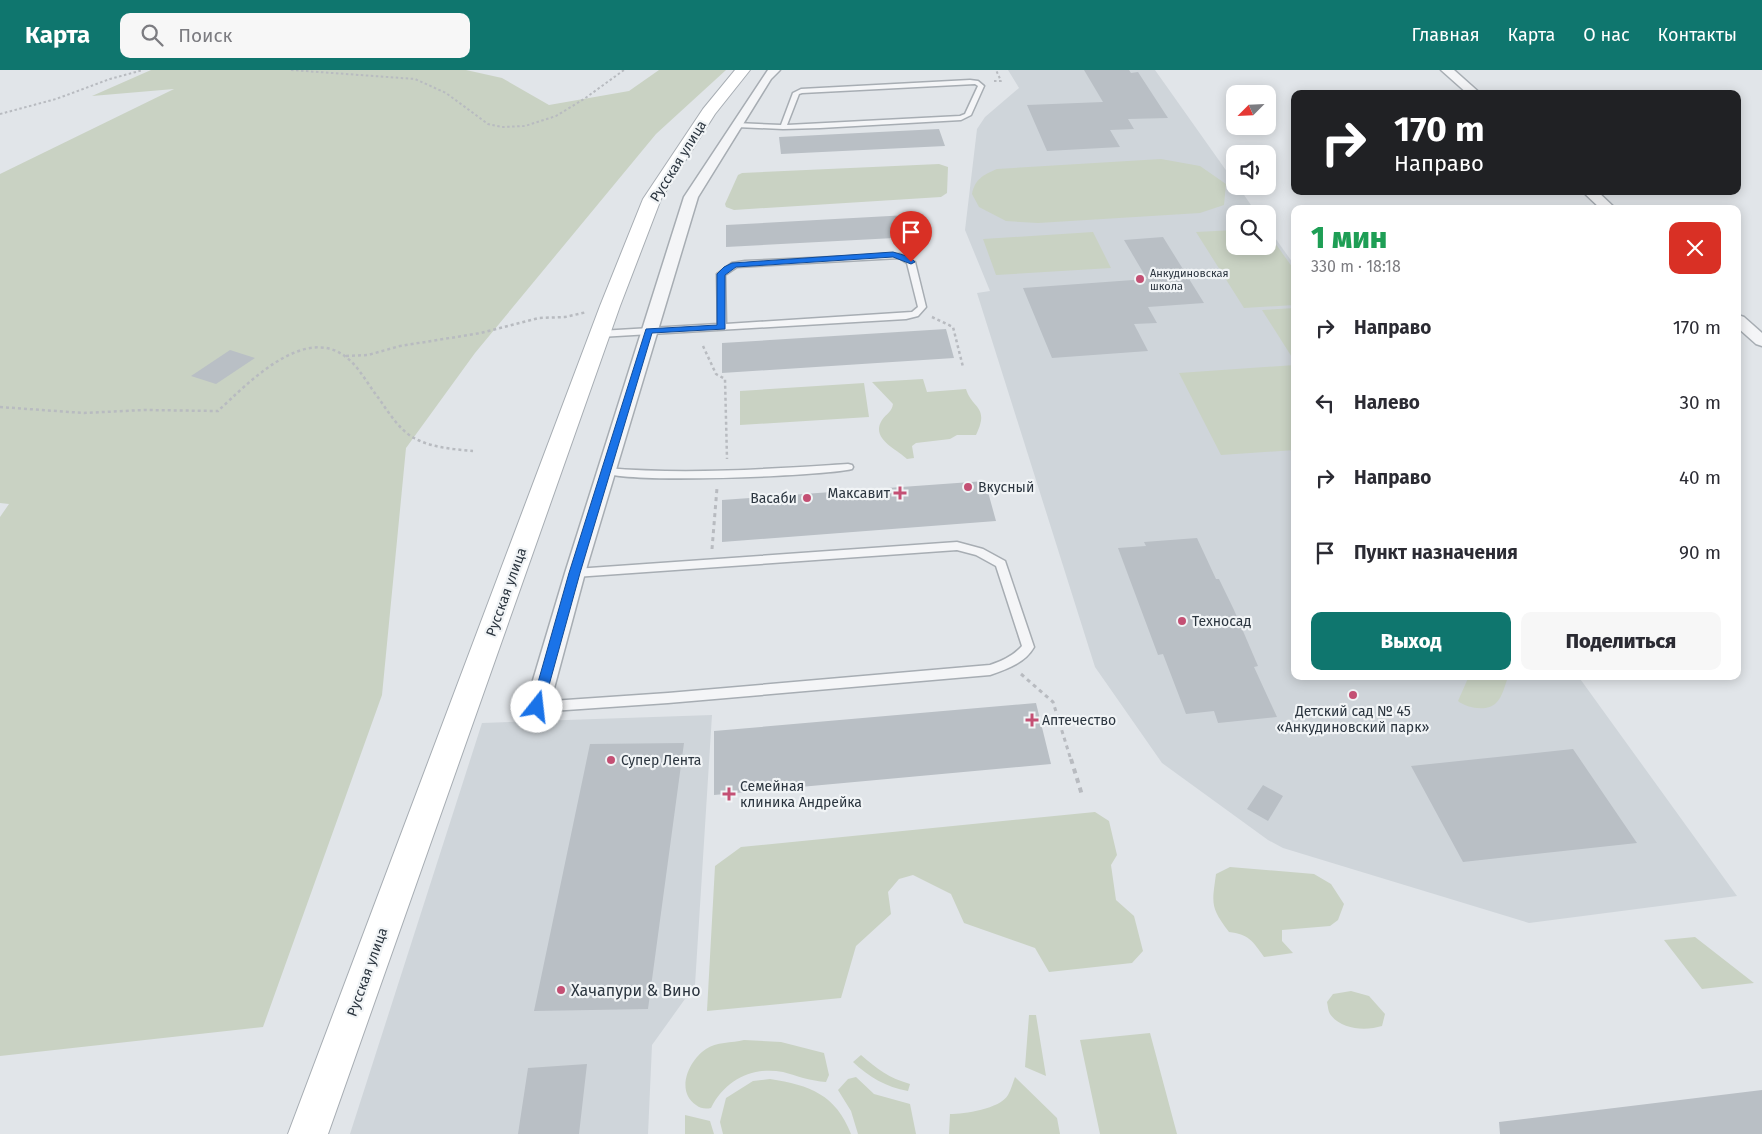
<!DOCTYPE html>
<html lang="ru">
<meta charset="utf-8">
<style>
:root{--surface:#fff;--page:#f7f7f7;--text:#2b2b33;--muted:#7c7c81;--accent:#0f766e}
body{margin:0;font-family:"Fira Sans",sans-serif;background:var(--page);color:var(--text);height:100vh;display:flex;flex-direction:column;font-size:19px;white-space:nowrap}
*{box-sizing:border-box;margin:0}
p{font-size:16px;color:var(--muted)}
.icon{flex:none;width:28px;height:28px;fill:none;stroke:currentColor;stroke-width:2;stroke-linecap:round;stroke-linejoin:round}
.map{position:relative;flex:1;overflow:hidden}
.sheet{position:absolute;left:1291px;top:135px;width:450px;height:475px;display:flex;flex-direction:column;background:var(--surface);border-radius:10px;box-shadow:0 2px 12px #0003}
.sheet>*{flex:none}
.top-card{position:absolute;left:1291px;top:20px;width:450px;height:105px;border-radius:10px;box-shadow:0 2px 12px #0003;background:#202124;color:#fff;overflow:hidden}
.needle{width:32px;rotate:246deg}
.controls{position:absolute;left:1226px;top:15px;display:grid;gap:10px}
.controls a{display:grid;place-items:center;width:50px;height:50px;border-radius:10px;background:var(--surface);box-shadow:0 2px 12px #0003;font-size:25px}
.pin{position:absolute;display:grid;place-items:center;width:42px;height:42px;color:#fff;margin:-51px -21px;border-radius:50% 50% 50% 0;rotate:-45deg;box-shadow:0 0 5px #0007}
.pin .icon{rotate:45deg}
.me{position:absolute;width:55px;margin:-28px;rotate:16deg;stroke-linejoin:round;filter:drop-shadow(0 0 4px #0008)}
.turn{display:flex;align-items:center;gap:18px;height:105px;padding:0 20px;font-size:22px}
.turn .icon{width:65px;height:65px;stroke-width:2.5}
.turn b{display:block;font-size:35px;line-height:42px}
.round{display:grid;place-items:center;flex:none;width:52px;height:52px;border-radius:10px;background:var(--page)}
.headline{display:flex;align-items:center;justify-content:space-between;height:85px;padding:0 20px}
h1{font-size:30px;font-weight:800;line-height:38px;color:#1e9e55}
.action{display:flex;gap:10px;margin-top:auto;padding:10px 20px}
.action a{flex:1;height:58px;border-radius:10px;background:var(--accent);color:#fff;font-size:20px;font-weight:800;line-height:58px;text-align:center}
.action a+a{background:var(--page);color:var(--text)}
ul{padding:0;list-style:none}
li{display:flex;align-items:center;gap:15px;height:75px;padding:0 20px}
li div{flex:1}
li b{display:block;font-size:19px}
li em{font-style:normal}
header{display:flex;align-items:center;gap:30px;box-sizing:border-box;height:70px;padding:0 25px;background:var(--accent);color:#fff}
header strong{font-size:24px}
nav{display:flex;gap:28px;margin-inline-start:auto;font-size:18px}
.search{width:350px;height:45px;background:var(--page);display:flex;align-items:center;gap:12px;box-sizing:border-box;padding:0 18px;border-radius:10px;color:var(--muted);font-size:19px}
.map>svg:first-child{display:block}
</style>
<header>
<strong>Карта</strong>
<div class="search"><svg class="icon" aria-label="search" viewBox="0 0 24 24"><circle cx="10" cy="10" r="6"/><path d="M15 15l6 6"/></svg>Поиск</div>
<nav><a>Главная</a><a>Карта</a><a>О нас</a><a>Контакты</a></nav>
</header>
<div class="map">
<svg width="1762" height="1064" viewBox="0 0 1762 1064">
<rect width="100%" height="100%" fill="#e1e5e9"/>
<!-- built -->
<path fill="#cfd5da" d="M1008,0H1155L1235,113V116H1238L1257,144H1235V176H1268V158L1295,196V606H1578L1737,826L1529,853L1283,778L1268,770L1162,693L1095,597L977,223L990,221L965,160L977,59L985,47L1019,18Z
M712,645L695,915L652,975L648,1064H350L482,653Z"/>
<!-- green -->
<path fill="#c9d2c3" d="M151,0H466L502,8L549,35L629,21L659,0H726L656,64L475,283L406,378L382,625L263,957L0,986V447L9,434L0,433V104L174,19L92,26Z
M1161,89L1200,96L1226,114L1224,135L1200,143L1038,153L1006,151L979,137L972,124C975,109 983,105 997,99Z
M939,94L948,97L947,123L941,127L734,140L726,137L725,134L738,105L742,103Z
M1235,160V176H1268V163L1295,201V235L1244,238L1196,162Z
M1093,162L1111,198L996,205L983,169Z
M1295,238V292L1262,240Z
M1295,295V380L1221,385L1179,303Z
M923,309L927,322L966,319C972,339 990,336 976,365H957L950,369L916,373L912,376L914,388L907,389C897,379 870,369 882,350C886,344 892,342 893,334L872,312Z
M864,313L869,347L740,355V321Z
M1469,606H1508V607C1505,615 1502,628 1496,633C1488,642 1466,638 1458,631Z
M1095,742L1109,751L1117,785L1111,795L1116,830L1134,846L1143,881L1132,893L1049,902L1035,878L964,853L951,824L913,805L899,809L888,822L891,844L856,876L841,928L707,941L715,796L741,777Z
M1230,797L1314,804L1331,814L1344,834L1338,850L1330,856L1282,860V871L1293,883L1264,887C1253,871 1248,864 1229,862C1210,837 1212,834 1216,804Z
M1695,867L1754,913L1702,919L1664,870Z
M1351,921L1369,926L1385,944L1382,956C1366,961 1341,960 1330,944C1328,941 1328,936 1327,932L1333,924Z
M1029,945H1036L1046,1006L1025,997Z
M1150,963L1177,1064H1100L1080,970Z
M744,970L781,972L824,983L829,1005L826,1012C811,1011 797,1006 783,1002C753,996 725,1010 711,1038C706,1039 701,1039 696,1035C675,1021 689,990 706,979C716,972 732,973 744,970Z
M861,985C877,999 889,1008 910,1014L908,1021C886,1017 869,1007 853,992Z
M856,1007L874,1024L910,1034L916,1064H858L851,1041L838,1020L848,1009Z
M1015,1007L1057,1048L1060,1064H949L950,1044C964,1044 1000,1039 1008,1025C1011,1020 1013,1012 1015,1007Z
M770,1009C810,1015 836,1025 851,1064H723L720,1052L726,1028L753,1011Z
M685,1045L710,1051L714,1064H685Z"/>
<!-- building -->
<path fill="#b9bfc5" d="M1084,0H1129L1131,3L1138,2L1168,48L1128,49L1134,59L1110,60L1120,77L1047,81L1027,35L1103,32Z
M939,59L945,76L781,84L779,67Z
M908,145L913,167L726,177V155Z
M1163,167L1204,233L1148,237L1157,253L1134,254L1148,281L1052,288L1023,218L1147,209L1124,170Z
M946,259L954,288L722,303V273Z
M230,280L255,288L216,314L191,306Z
M985,411L996,451L722,472V430Z
M1197,468L1216,509H1219L1234,540L1258,596L1254,597L1277,647L1218,653L1214,641L1186,644L1163,584L1158,585L1118,478L1146,476L1144,472Z
M1036,633L1051,694L714,725V661Z
M684,673L648,939L534,941L590,674Z
M1573,679L1637,773L1463,792L1411,696Z
M1263,715L1283,726L1268,751L1247,739Z
M587,994L579,1064H518L528,998Z
M1762,1020V1064H1500L1499,1052Z"/>
<g fill="none" stroke-linecap="round" stroke-linejoin="round">
<defs>
<path id="lane" d="M970,10L978,11L984,16L971,45L961,50L820,58L783,59L736,57L733,55L736,53L781,55L793,23L801,19ZM975,14L978,16L965,44L960,46L787,55L799,24L802,23Z
M900,184L915,192L926,237L918,246L906,249L600,267L596,264L600,261L718,254L717,204L732,193L745,191ZM899,188L907,193L918,237L912,242L726,254L725,205L737,197Z
M848,394L852,395L853,397L852,399C825,406 614,415 601,401L606,398C687,405 767,399 848,394Z
M957,472L983,479L1005,491L1006,494L1034,577C1025,593 1007,599 990,605L668,633L537,642L533,641L531,637L533,633L537,632L668,623L990,595C1002,591 1013,586 1022,576L996,496L976,485L957,480L575,507L570,503L575,499Z"/>
<path id="street" d="M768,0H780L771,9L698,127L585,503L549,637L545,644L537,647L529,644L525,637L565,503L684,127Z
M1441,0H1454L1481,24H1468Z
M1582,121H1597L1616,139H1601Z
M1738,245L1744,247L1762,263V276L1756,274L1738,258Z"/>
<path id="secondary" d="M735,0H750L715,44L661,129L620,236L328,1064H288L600,236L643,129L703,39Z"/>
</defs>
<!-- lane casing -->
<use href="#lane" stroke="#a7adb3" stroke-width="3"/>
<!-- street casing -->
<use href="#street" stroke="#a7adb3" stroke-width="3"/>
<!-- secondary casing -->
<use href="#secondary" stroke="#a7adb3" stroke-width="2"/>
<!-- path-far3 -->
<path stroke="#b8bbc0" stroke-width="2" stroke-dasharray="2.5 2.5" stroke-linecap="butt" d="M291,0L415,9L446,23L488,54L502,57L525,56L556,46L584,29L624,0
M994,11H1001L996,0
M0,44L56,29L110,9L143,0"/>
<!-- path-far2 -->
<path stroke="#b8bbc0" stroke-width="2.5" stroke-dasharray="3 3" stroke-linecap="butt" d="M932,247L953,257L963,297
M703,276L716,304L725,309L727,389
M346,286L368,285L400,276L481,263L539,248L565,247L587,242
M0,337L84,343L144,340L218,341C247,314 304,254 346,287C359,297 367,313 377,326C388,341 398,359 414,368C432,378 453,379 473,381"/>
<!-- path-far1 -->
<path stroke="#b8bbc0" stroke-width="3" stroke-dasharray="4 4" stroke-linecap="butt" d="M712,479L717,418
M1021,604L1053,632L1071,690"/>
<!-- path -->
<path stroke="#b8bbc0" stroke-width="4" stroke-dasharray="5 5" stroke-linecap="butt" d="M1071,689L1082,725"/>
<!-- lane -->
<use href="#lane" fill="#f4f5f7" fill-rule="evenodd"/>
<!-- street -->
<use href="#street" fill="#f4f5f7" fill-rule="evenodd"/>
<!-- secondary -->
<use href="#secondary" fill="#fff" fill-rule="evenodd"/>
</g>
<!-- route -->
<path fill="#1a73e8" stroke="#114b97" d="M893,182L910,187L915,192L911,194L893,187L736,197L725,205V259L652,263L580,503L543,637L542,640L537,642L533,640L531,637L569,503L646,259L717,255V204L724,197L732,193Z"/>
<!-- markers -->
<g fill="#c45074" stroke="#f1f4f6" stroke-width="2">
<circle cx="1140" cy="209" r="5"/>
<circle cx="968" cy="417" r="5"/>
<path d="M897.5 415.5h5v5h5v5h-5v5h-5v-5h-5v-5h5z"/>
<circle cx="807" cy="428" r="5"/>
<circle cx="1182" cy="551" r="5"/>
<circle cx="1353" cy="625" r="5"/>
<path d="M1029.5 642.5h5v5h5v5h-5v5h-5v-5h-5v-5h5z"/>
<circle cx="611" cy="690" r="5"/>
<path d="M726.5 716.5h5v5h5v5h-5v5h-5v-5h-5v-5h5z"/>
<circle cx="561" cy="920" r="5"/>
</g>
<g text-anchor="middle" stroke-width="4.5" stroke-linejoin="round" paint-order="stroke">
<!-- far-poi labels -->
<g font-size="11" fill="#2b353f" stroke="#f1f4f6" text-anchor="start">
<text x="1150" y="207">Анкудиновская<tspan x="1150" dy="13">школа</tspan></text>
</g>
<!-- street labels -->
<g font-size="14" fill="#2b353f" stroke="#f1f4f6">
<text transform="translate(678 91) rotate(-58)" y="5">Русская улица</text>
<text transform="translate(506 522) rotate(-70)" y="5">Русская улица</text>
<text transform="translate(367 902) rotate(-70)" y="5">Русская улица</text>
</g>
<!-- poi labels -->
<g font-size="14" fill="#2b353f" stroke="#f1f4f6" text-anchor="start">
<text x="978" y="422">Вкусный</text>
<text x="890" y="428" text-anchor="end">Максавит</text>
<text x="797" y="433" text-anchor="end">Васаби</text>
<text x="1192" y="556">Техносад</text>
<text x="1353" y="646" text-anchor="middle">Детский сад № 45<tspan x="1353" dy="16">«Анкудиновский парк»</tspan></text>
<text x="1042" y="655">Аптечество</text>
<text x="621" y="695">Супер Лента</text>
<text x="740" y="721">Семейная<tspan x="740" dy="16">клиника Андрейка</tspan></text>
</g>
<!-- near-poi labels -->
<g font-size="16" fill="#2b353f" stroke="#f1f4f6" text-anchor="start">
<text x="571" y="926">Хачапури &amp; Вино</text>
</g>
</g>
</svg>
<div class="controls">
<a><svg class="needle" viewBox="-14 -14 28 28"><path d="M0-13l5 13h-10z" fill="#e53935"/><path d="M0 13l5-13h-10z" fill="#7c7c81"/></svg></a>
<a><svg class="icon" aria-label="sound" viewBox="0 0 24 24"><path d="M4 9h4l5-4v14l-5-4H4zM17 9q2 3 0 6"/></svg></a>
<a><svg class="icon" aria-label="search" viewBox="0 0 24 24"><circle cx="10" cy="10" r="6"/><path d="M15 15l6 6"/></svg></a>
</div>
<div class="pin" style="left:911px;top:192px;background:#d93025"><svg class="icon" aria-label="arrive" viewBox="0 0 24 24"><path d="M6 21V4h12l-3 4 3 4H6"/></svg></div>
<svg class="me" style="left:537px;top:637px" viewBox="-20 -20 40 40"><circle r="19" fill="#fff"/><path d="M0-13L10 11 0 6-10 11z" fill="#1a73e8"/></svg>
<div class="top-card">
<div class="turn"><svg class="icon" aria-label="right" viewBox="0 0 24 24"><path d="M7 20v-9h11M14 6l5 5-5 5"/></svg><div><b>170 m</b>Направо</div></div>
</div>
<section class="sheet">
<div class="headline"><div><h1>1 мин</h1><p>330 m · 18:18</p></div><a class="round" style="background:#d93025;color:#fff"><svg class="icon" aria-label="close" viewBox="0 0 24 24"><path d="M6 6l12 12M18 6L6 18"/></svg></a></div>
<ul>
<li><svg class="icon" aria-label="right" viewBox="0 0 24 24"><path d="M7 20v-9h11M14 6l5 5-5 5"/></svg><div><b>Направо</b></div><em>170 m</em></li>
<li><svg class="icon" aria-label="left" viewBox="0 0 24 24"><path d="M17 20v-9H6M10 6l-5 5 5 5"/></svg><div><b>Налево</b></div><em>30 m</em></li>
<li><svg class="icon" aria-label="right" viewBox="0 0 24 24"><path d="M7 20v-9h11M14 6l5 5-5 5"/></svg><div><b>Направо</b></div><em>40 m</em></li>
<li><svg class="icon" aria-label="arrive" viewBox="0 0 24 24"><path d="M6 21V4h12l-3 4 3 4H6"/></svg><div><b>Пункт назначения</b></div><em>90 m</em></li>
</ul>
<div class="action"><a>Выход</a><a>Поделиться</a></div>
</section>
</div>
